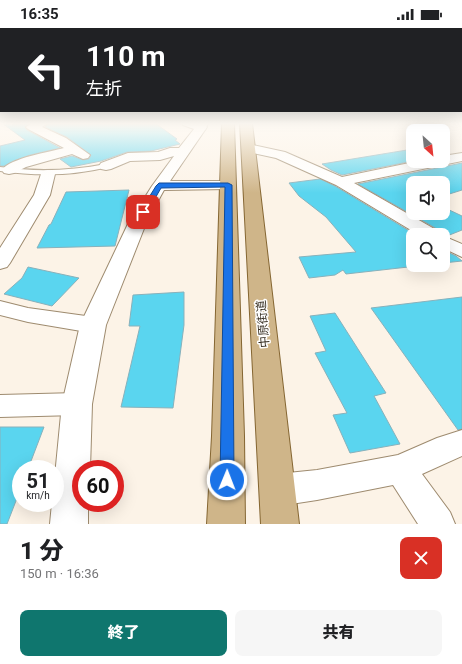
<!DOCTYPE html>
<html lang="ja">
<meta charset="utf-8">
<style>
:root{--surface:#fff;--page:#f6f6f6;--text:#202124;--muted:#757577;--accent:#0f766e}
body{margin:0;font-family:Roboto,"Noto Sans JP",sans-serif;background:var(--page);color:var(--text);height:100vh;display:flex;flex-direction:column;font-size:15px;white-space:nowrap}
*{box-sizing:border-box;margin:0}
p{font-size:13px;color:var(--muted)}
.icon{flex:none;width:22px;height:22px;fill:none;stroke:currentColor;stroke-width:2;stroke-linecap:round;stroke-linejoin:round}
.map{position:relative;height:496px;overflow:hidden}
.details{display:flex;flex-direction:column;background:var(--surface);flex:1}
.details>*{flex:none}
.guide{position:absolute;left:0px;top:0px;width:462px;height:84px;box-shadow:0 4px 16px #0002;background:#202124;color:#fff;overflow:hidden}
.needle{width:26px;rotate:153deg}
.tools{position:absolute;left:406px;top:96px;display:grid;gap:8px}
.tools a{display:grid;place-items:center;width:44px;height:44px;border-radius:8px;background:var(--surface);box-shadow:0 4px 16px #0002;font-size:20px}
.speed{position:absolute;left:12px;top:432px;display:flex;gap:8px;font-size:20px;font-weight:700;text-align:center}
.speed>*{display:grid;place-content:center;width:52px;height:52px;border-radius:50%;background:var(--surface);box-shadow:0 4px 16px #0002;line-height:1}
.speed small{font-size:10px;font-weight:400}
.speed .limit{border:6px solid #d22;background:#fff;color:#111}
.pin{position:absolute;display:grid;place-items:center;width:34px;height:34px;color:#fff;margin:-17px;border-radius:8px;box-shadow:0 2px 6px #0006}
.me{position:absolute;width:44px;margin:-22px;rotate:1deg;stroke-linejoin:round;filter:drop-shadow(0 0 3px #0008)}
.turn{display:flex;align-items:center;gap:14px;height:84px;padding:0 20px;font-size:18px}
.turn .icon{width:52px;height:52px;stroke-width:2.5}
.turn b{display:block;font-size:28px;line-height:34px}
.round{display:grid;place-items:center;flex:none;width:42px;height:42px;border-radius:8px;background:var(--page)}
.overview{display:flex;align-items:center;justify-content:space-between;height:68px;padding:0 20px}
h1{font-size:24px;font-weight:800;line-height:30px}
.action{display:flex;gap:8px;margin-top:auto;padding:8px 20px}
.action a{flex:1;height:46px;border-radius:8px;background:var(--accent);color:#fff;font-size:16px;font-weight:800;line-height:46px;text-align:center}
.action a+a{background:var(--page);color:var(--text)}
.status{display:flex;justify-content:space-between;align-items:center;height:28px;padding:0 20px;background:var(--surface);direction:ltr}
.status svg{height:11px;fill:currentColor}
.map>svg:first-child{display:block}
</style>
<div class="status"><b>16:35</b><svg viewBox="0 0 49 12"><path d="M0 12V9h3v3zM5 12V6h3v6zM10 12V3h3v9zM15 12V0h3v12zM26 1h20v11H26zM47 4h2v5h-2z"/></svg></div>
<div class="map">
<svg width="462" height="496" viewBox="0 0 462 496">
<rect width="100%" height="100%" fill="#fcf3e7"/>
<!-- building -->
<path fill="#5ad5ef" stroke="#88b1bb" d="M2,95H29L25,99L27,102L60,120L30,127L13,133L4,138H0V118L25,112Z
M49,95H155L177,111L175,112L180,116L151,123L127,124L101,133L71,139L60,131L72,128L83,132L89,131L91,127L67,109L45,99Z
M413,121V133L342,147L331,142L322,136Z
M462,135V162L443,168V155H413V185H443V179L462,188V202L447,208L442,207L439,202L358,156Z
M320,151L335,158L416,207H413V237H426L346,246L343,242L335,247L309,250L299,229L356,224L326,189L299,168L289,155Z
M129,162L115,218L37,220L49,197L51,196L66,164Z
M443,222L456,228L462,233L443,235Z
M28,239L79,250L52,278L4,266L22,250Z
M184,264V297L173,380L121,379L140,298H129L133,267Z
M462,269V401L458,402L371,280Z
M335,285L386,365L374,368L400,416L350,425L333,387L347,385L315,325L326,323L310,288Z
M0,399H44L28,441H21V460L7,496H0Z"/>
<g fill="none" stroke-linecap="round" stroke-linejoin="round">
<defs>
<path id="lane" d="M106,136L108,137V139C73,148 36,148 0,143V139C36,144 70,143 106,136Z"/>
<path id="street" d="M32,95H48L42,99L66,110L90,127L88,130L83,131L72,126L26,139L14,145L9,146L4,145L2,142C10,130 50,124 64,120L28,101L26,99Z
M182,95C190,95 201,93 207,99L170,153H228L233,154L235,157L233,160L228,161L164,162L142,202L136,203L130,202L127,198L152,158L174,128L160,132L130,133L111,141L106,142L101,141L99,138L101,135L128,125L158,124L170,120H179L194,101L183,97Z
M248,116L285,124L342,149L419,133H443V128L462,125V133L354,155L438,203L441,207H419L336,157L276,130L243,123L242,120L243,117Z
M48,142L53,143L55,146L50,167L10,235L7,239L0,241V220L34,167L41,146L43,143Z
M443,208L462,216V229L443,220Z
M0,273L28,280L93,289L101,291L104,297L101,303L93,305L28,294L0,287Z
M77,365L87,368L91,376L87,384L77,387L0,389V367Z
M462,402V428L422,446L450,484L455,496H418L393,457L317,472L278,478L267,473L262,462L267,451L278,446L317,442L398,427L437,410Z"/>
<path id="secondary" d="M196,95H208L205,102H197L195,99Z
M136,192L143,194L145,198L106,297L92,376L90,441H81V475H88V496H50L52,475H55V448L62,376L80,297L127,198L129,194Z"/>
<path id="primary" d="M222,95H234L244,408L245,496H207L212,408Z
M240,95H252L299,496H261Z"/>
</defs>
<!-- lane casing -->
<use href="#lane" stroke="#9e8b6f" stroke-width="2"/>
<!-- street casing -->
<use href="#street" stroke="#9e8b6f" stroke-width="2"/>
<!-- secondary casing -->
<use href="#secondary" stroke="#9e8b6f" stroke-width="2"/>
<!-- primary casing -->
<use href="#primary" stroke="#856632" stroke-width="2"/>
<!-- lane -->
<use href="#lane" fill="#fff" fill-rule="evenodd"/>
<!-- street -->
<use href="#street" fill="#fff" fill-rule="evenodd"/>
<!-- secondary -->
<use href="#secondary" fill="#fff" fill-rule="evenodd"/>
<!-- primary -->
<use href="#primary" fill="#cfb589" fill-rule="evenodd"/>
</g>
<!-- sky -->
<linearGradient id="sky" x2="0" y2="1"><stop stop-color="#a4b1b0"/><stop offset="0.58" stop-color="#fefaf4"/><stop offset="1" stop-color="#fefaf4" stop-opacity="0"/></linearGradient>
<rect width="462" height="165" fill="url(#sky)"/>
<!-- route -->
<path fill="#1a73e8" stroke="#114b97" d="M159,155H228L232,157L234,452L232,457L227,459L222,457L220,452L225,159L161,160L146,186H141L140,184L156,158Z"/>
<g text-anchor="middle" stroke-width="3" stroke-linejoin="round" paint-order="stroke">
<!-- street labels -->
<g font-size="12" fill="#372f23" stroke="#fff">
<text transform="translate(263 296) rotate(-95)" y="4">中原街道</text>
</g>
</g>
</svg>
<div class="tools">
<a><svg class="needle" viewBox="-14 -14 28 28"><path d="M0-13l5 13h-10z" fill="#e53935"/><path d="M0 13l5-13h-10z" fill="#757577"/></svg></a>
<a><svg class="icon" aria-label="sound" viewBox="0 0 24 24"><path d="M4 9h4l5-4v14l-5-4H4zM17 9q2 3 0 6"/></svg></a>
<a><svg class="icon" aria-label="search" viewBox="0 0 24 24"><circle cx="10" cy="10" r="6"/><path d="M15 15l6 6"/></svg></a>
</div>
<div class="speed"><div>51<small>km/h</small></div><div class="limit">60</div></div>
<div class="pin" style="left:143px;top:184px;background:#d93025"><svg class="icon" aria-label="arrive" viewBox="0 0 24 24"><path d="M6 21V4h12l-3 4 3 4H6"/></svg></div>
<svg class="me" style="left:227px;top:452px" viewBox="-20 -20 40 40"><circle r="17" fill="#1a73e8" stroke="#fff" stroke-width="3"/><path d="M0-11L8 9 0 5-8 9z" fill="#fff"/></svg>
<div class="guide">
<div class="turn"><svg class="icon" aria-label="left" viewBox="0 0 24 24"><path d="M17 20v-9H6M10 6l-5 5 5 5"/></svg><div><b>110 m</b>左折</div></div>
</div>
</div>
<section class="details">
<div class="overview"><div><h1>1 分</h1><p>150 m · 16:36</p></div><a class="round" style="background:#d93025;color:#fff"><svg class="icon" aria-label="close" viewBox="0 0 24 24"><path d="M6 6l12 12M18 6L6 18"/></svg></a></div>
<div class="action"><a>終了</a><a>共有</a></div>
</section>
